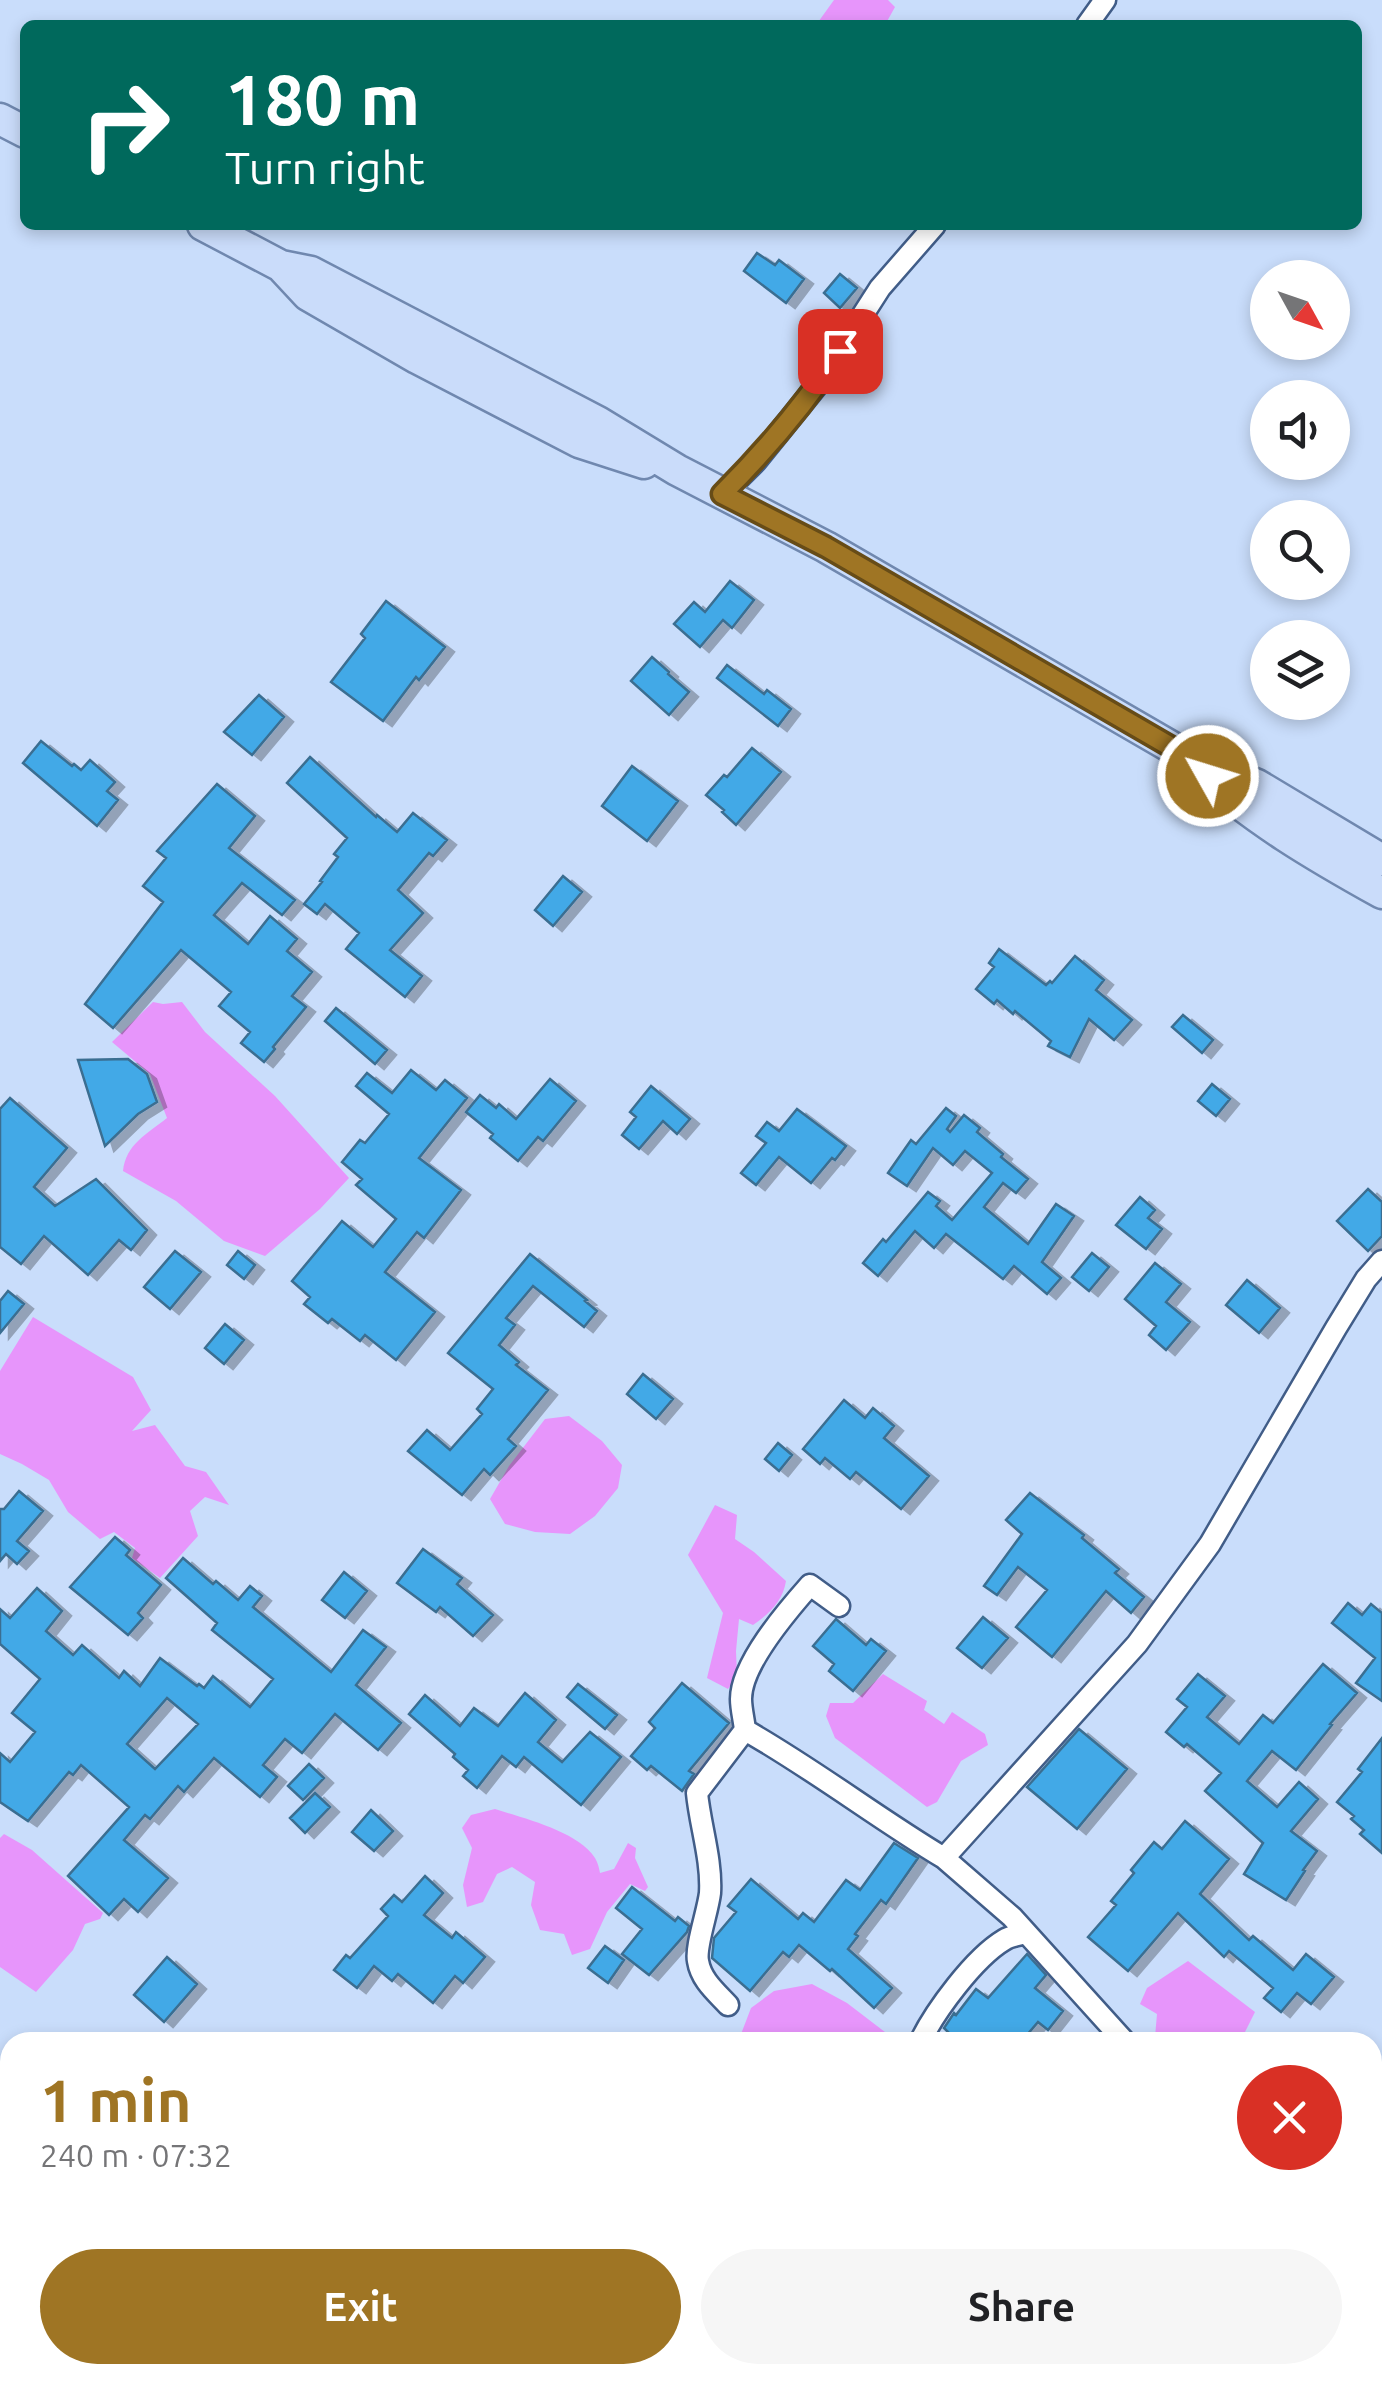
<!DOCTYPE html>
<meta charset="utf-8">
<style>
:root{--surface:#fff;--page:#f6f6f6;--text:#202124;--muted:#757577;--accent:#9f7524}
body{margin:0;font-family:Ubuntu,sans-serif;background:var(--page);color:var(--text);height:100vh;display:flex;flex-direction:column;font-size:38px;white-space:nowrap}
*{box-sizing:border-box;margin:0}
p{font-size:32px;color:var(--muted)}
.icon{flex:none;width:55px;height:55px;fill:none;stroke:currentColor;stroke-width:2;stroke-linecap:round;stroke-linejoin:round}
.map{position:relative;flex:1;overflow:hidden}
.panel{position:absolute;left:0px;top:2032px;width:1382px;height:352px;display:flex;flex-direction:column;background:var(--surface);border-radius:30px 30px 0 0;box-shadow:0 5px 15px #0003}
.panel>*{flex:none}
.top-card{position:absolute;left:20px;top:20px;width:1342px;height:210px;border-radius:15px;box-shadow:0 5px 15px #0003;background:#00695c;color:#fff;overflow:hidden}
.needle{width:65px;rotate:130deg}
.controls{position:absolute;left:1250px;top:260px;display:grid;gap:20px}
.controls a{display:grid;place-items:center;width:100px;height:100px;border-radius:50%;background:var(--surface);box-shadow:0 5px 15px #0003;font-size:50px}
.pin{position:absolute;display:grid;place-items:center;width:85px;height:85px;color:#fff;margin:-42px;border-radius:20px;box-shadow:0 5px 15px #0006}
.me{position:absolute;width:110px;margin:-55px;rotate:309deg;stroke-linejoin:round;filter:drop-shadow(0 0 8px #0008)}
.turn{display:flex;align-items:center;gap:35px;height:210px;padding:0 40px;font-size:45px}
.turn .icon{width:130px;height:130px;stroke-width:2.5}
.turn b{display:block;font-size:70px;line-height:85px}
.round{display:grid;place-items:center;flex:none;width:105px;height:105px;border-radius:52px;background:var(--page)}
.head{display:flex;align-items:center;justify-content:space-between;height:170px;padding:0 40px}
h1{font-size:60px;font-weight:700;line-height:75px;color:var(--accent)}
.action{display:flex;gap:20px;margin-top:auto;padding:20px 40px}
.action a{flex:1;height:115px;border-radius:60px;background:var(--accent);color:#fff;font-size:40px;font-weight:700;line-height:115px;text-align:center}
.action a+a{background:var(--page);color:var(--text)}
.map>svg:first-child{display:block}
</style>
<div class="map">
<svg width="1382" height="2383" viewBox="0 0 1382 2383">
<defs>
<filter id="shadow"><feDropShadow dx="9" dy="5" stdDeviation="0" flood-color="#0004"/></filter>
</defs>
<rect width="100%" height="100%" fill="#c9ddfb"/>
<!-- water -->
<path fill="#e795fb" d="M834,0H888L895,7L885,25H816Z
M153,1002L163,1004L182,1002L205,1032L275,1096L349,1178L320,1209L265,1256L224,1241L176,1201L123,1171C126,1144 147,1134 167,1118L150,1074L112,1042Z
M33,1317L133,1377L151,1410L132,1431L155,1425L185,1466L206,1472L229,1505L205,1497L190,1511L198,1536L160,1578L132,1558L135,1548L114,1532L100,1539L68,1512L49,1480L22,1464L0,1454V1371Z
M569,1416L602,1441L622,1465L618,1488L595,1516L570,1534L535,1532L505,1524L490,1499L509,1466L545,1419Z
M715,1505L737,1515L735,1539L754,1552L786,1581C783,1601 769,1614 753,1625L739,1619L736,1651L737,1676L728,1689L707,1678L723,1613L688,1555Z
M883,1674L927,1701L924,1710L944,1724L952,1712L985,1734L988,1745L961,1761L937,1802L927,1807L835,1738L826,1716L830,1703H853Z
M495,1809C525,1819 577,1831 595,1858C598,1863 599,1868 600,1873L614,1869L628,1843L636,1848L635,1858L648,1887L645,1891L630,1884L607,1912L590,1949L572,1955L564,1934L540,1930L531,1905L535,1882L512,1867L497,1874L483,1902L467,1907L463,1885L472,1848L462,1828L471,1815Z
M4,1834L32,1850L103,1913L100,1919L85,1924L73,1950L36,1992L0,1967V1838Z
M1188,1961L1255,2012L1244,2034L1236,2042H1161L1155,2037L1157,2014L1140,2004L1147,1988Z
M812,1984L847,2003L898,2042H738L751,2008L774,1991Z
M982,2375H1158L1160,2383H990Z"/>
<!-- building -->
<path fill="#42a9e7" stroke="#3a6e91" stroke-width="2.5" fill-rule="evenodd" filter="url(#shadow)" d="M757,253L775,265L779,260L804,279L786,303L744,271Z
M840,274L857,288L840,308L824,293Z
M730,581L754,600L732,628L723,620L700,647L674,624L694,602L705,612Z
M386,601L445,647L419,680L416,677L383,721L331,682L365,638L361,634Z
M652,657L669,672L668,674L689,692L669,715L631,681Z
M727,665L764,694L767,690L791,709L778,726L717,678Z
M259,695L284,717L252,755L224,732Z
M41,741L72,766L74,764L81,770L90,760L115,782L107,791L118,800L97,826L23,763Z
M752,748L781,772L736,825L722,812L724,810L706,795L724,775L727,777Z
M310,757L376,817L377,815L397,832L413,813L447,840L433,856L429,853L398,890L423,913L390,950L422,976L405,997L346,949L359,933L325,904L317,914L304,904L322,882L320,881L338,857L334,854L347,838L287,783Z
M632,766L678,801L647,841L602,806Z
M217,784L255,816L229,848L295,900L282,915L242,883L214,915L248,944L270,916L297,939L287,951L312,972L292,996L306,1007L273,1047L275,1049L264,1062L241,1043L250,1032L219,1006L231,992L181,950L113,1028L85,1004L163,902L143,886L166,858L157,851Z
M563,876L582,892L553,926L535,910Z
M999,949L1046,985L1050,981L1052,983L1075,956L1104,980L1096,990L1132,1020L1114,1040L1089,1019L1070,1057L1048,1046L1051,1041L1015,1011L1013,1014L997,1000L994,1004L976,989L994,967L989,963Z
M336,1008L387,1050L375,1064L325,1021Z
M1183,1015L1213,1040L1202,1053L1172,1027Z
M128,1059L147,1074L157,1102L138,1114L105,1146L78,1060Z
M411,1070L436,1090L445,1080L467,1098L419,1158L461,1190L424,1238L417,1232L385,1272L435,1312L396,1360L365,1335L360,1341L332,1319L328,1323L304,1304L310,1297L292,1281L342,1221L373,1247L396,1219L356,1185L362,1179L342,1162L360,1140L365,1143L389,1114L356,1086L367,1073L392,1093Z
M550,1079L576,1101L543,1141L538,1137L518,1161L490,1138L493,1134L466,1112L480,1095L496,1108L499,1104L516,1119Z
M1212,1084L1230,1099L1216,1116L1198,1101Z
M651,1086L690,1119L677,1134L663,1121L639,1149L622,1135L636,1117L630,1112Z
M10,1098L67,1148L34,1187L55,1206L96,1179L147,1230L131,1250L119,1240L88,1275L44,1236L21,1264L0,1247V1109Z
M946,1108L956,1116L947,1129L950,1132L964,1115L980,1128L977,1132L1003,1154L1001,1157L1028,1179L1016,1193L1003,1183L984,1207L1028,1244L1056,1204L1074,1216L1042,1262L1061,1278L1047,1294L1014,1266L1003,1279L946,1234L934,1248L915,1231L878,1276L863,1263L883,1239L886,1242L928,1192L940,1201L936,1206L952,1220L992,1173L965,1151L953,1165L933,1148L907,1186L888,1173L911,1140L916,1144Z
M797,1109L846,1146L835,1160L832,1158L811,1183L779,1157L756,1185L741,1173L766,1143L756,1136L767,1122L779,1131Z
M1368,1189L1382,1202V1236L1368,1251L1337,1221Z
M1140,1197L1155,1210L1148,1218L1162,1229L1146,1249L1116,1225Z
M175,1251L201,1272L170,1309L144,1287Z
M238,1251L255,1265L244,1279L227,1265Z
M1092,1253L1109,1267L1089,1291L1072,1277Z
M530,1254L587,1300L585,1301L597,1311L584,1327L533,1286L506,1318L515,1325L499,1345L519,1362L516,1365L548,1390L508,1439L516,1446L490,1475L484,1469L462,1495L408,1451L427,1430L450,1450L482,1414L477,1409L493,1389L448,1353Z
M1155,1263L1181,1284L1166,1302L1190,1322L1166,1350L1149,1335L1156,1326L1125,1299Z
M1247,1280L1280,1308L1259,1333L1226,1305Z
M8,1291L24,1304L0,1333V1301Z
M225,1324L244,1340L224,1364L205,1348Z
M643,1374L673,1399L656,1419L627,1394Z
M844,1400L865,1418L873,1408L894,1426L884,1438L929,1476L901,1509L856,1472L850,1479L825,1458L820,1464L803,1449Z
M778,1443L792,1455L779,1471L765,1459Z
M19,1491L43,1511L17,1541L29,1551L17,1564L6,1554L0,1561V1509H4Z
M1030,1493L1084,1535L1082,1538L1119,1569L1115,1573L1144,1597L1131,1613L1106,1591L1052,1657L1016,1627L1047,1590L1018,1567L997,1595L984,1586L1022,1534L1006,1520Z
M115,1537L130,1550L126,1555L161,1585L138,1613L143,1618L128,1635L70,1587Z
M423,1549L462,1578L457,1584L493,1615L473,1636L440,1607L436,1612L397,1583Z
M183,1558L213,1584L216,1581L238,1600L250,1586L262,1596L253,1607L331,1672L363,1630L386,1647L356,1685L401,1723L378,1750L335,1714L302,1753L285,1739L263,1765L277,1777L260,1797L214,1758L184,1792L178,1786L150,1819L145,1815L124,1840L168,1878L138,1912L124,1899L109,1915L68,1876L129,1807L81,1765L73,1775L69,1772L28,1821L0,1802V1753L10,1762L35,1732L12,1713L40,1679L0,1644V1609L10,1618L37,1588L62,1611L46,1631L73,1655L82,1645L119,1678L124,1671L140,1686L160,1658L197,1686L199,1684L204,1688L213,1676L250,1707L273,1679L212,1630L217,1623L166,1578ZM167,1698L198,1724L155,1769L127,1744Z
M344,1572L367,1591L345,1618L322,1600Z
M1348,1603L1362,1615L1371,1604L1382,1613V1701L1356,1683L1375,1658L1332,1623Z
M983,1617L1008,1638L982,1668L957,1648Z
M836,1619L866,1645L871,1639L886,1651L853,1691L829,1671L834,1664L813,1646Z
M1323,1664L1357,1693L1330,1724L1332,1725L1296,1770L1272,1751L1247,1781L1277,1807L1299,1782L1318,1799L1291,1831L1317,1851L1303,1870L1305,1871L1286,1900L1244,1874L1263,1843L1205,1791L1221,1773L1187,1744L1184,1747L1166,1732L1187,1707L1177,1699L1198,1674L1225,1696L1207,1717L1239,1744L1263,1715L1273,1723Z
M682,1683L729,1723L689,1771L694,1774L682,1791L651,1766L647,1770L631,1756L655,1728L649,1722Z
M578,1684L617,1715L605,1729L567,1697Z
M525,1693L556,1720L538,1742L562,1762L590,1732L621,1757L581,1805L524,1757L516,1767L502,1756L477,1788L463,1776L468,1770L453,1757L455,1754L409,1714L425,1695L460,1726L474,1708L498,1726Z
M1079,1729L1127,1769L1077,1829L1027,1787Z
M1382,1738V1853L1360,1834L1364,1830L1351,1819L1354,1816L1337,1802L1362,1772L1358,1769Z
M309,1764L324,1778L303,1800L288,1786Z
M315,1793L330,1807L305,1833L290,1818Z
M371,1810L393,1831L374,1851L352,1832Z
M1185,1821L1229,1859L1200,1894L1249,1940L1253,1936L1293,1970L1306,1954L1334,1977L1311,2004L1297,1993L1281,2012L1264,1998L1273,1988L1229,1951L1224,1957L1178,1913L1128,1971L1088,1937L1116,1905L1111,1901L1134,1873L1131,1870L1154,1842L1162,1849Z
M894,1843L918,1858L886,1904L881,1900L855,1934L858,1936L848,1949L892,1988L874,2008L832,1969L830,1971L799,1945L789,1957L783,1952L750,1991L712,1958L714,1938L736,1912L728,1906L751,1879L798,1919L803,1913L814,1922L846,1880L860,1890Z
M425,1876L443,1893L424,1915L452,1938L456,1932L485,1957L463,1983L455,1976L433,2003L398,1974L392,1981L374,1966L357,1988L334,1970L346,1955L350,1958L388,1916L381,1909L394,1895L402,1902Z
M632,1887L675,1921L678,1917L689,1926L687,1932L649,1975L622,1954L642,1929L616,1908Z
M605,1946L624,1960L608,1983L588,1968Z
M1027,1954L1046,1975L1035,1988L1063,2011L1048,2030L1038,2022L1021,2042H958L944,2028L954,2013L956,2015L976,1989L988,1998Z
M167,1957L197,1984L164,2022L134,1995Z"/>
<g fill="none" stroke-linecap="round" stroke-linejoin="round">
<defs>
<path id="street" d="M1087,25L1105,0
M723,494L756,461L819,383L880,288L935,225
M839,1606L810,1585C787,1611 741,1664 741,1699C741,1709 744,1720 745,1730C814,1769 877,1818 944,1858
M728,2005C716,1992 701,1980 698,1961C695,1947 708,1911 710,1893C712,1860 700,1825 697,1793L745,1730
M920,2042C935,2011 974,1958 1004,1940C1010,1936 1019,1935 1026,1933
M1125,2042L1012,1917L944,1858L1137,1644L1210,1544L1336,1328L1366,1279L1382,1261
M1372,2267L1382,2276"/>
<path id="primary" d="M0,119L25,132
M203,225L281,266L311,272L598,422L677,470L826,547L1185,755L1257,785L1382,860
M281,266L308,295L417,358L579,442L644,463
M1198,768C1250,818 1319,858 1382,893"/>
</defs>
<!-- street casing -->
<use href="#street" stroke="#415d88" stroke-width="25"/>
<!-- primary casing -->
<use href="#primary" stroke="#7088af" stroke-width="35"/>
<!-- street -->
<use href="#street" stroke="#fff" stroke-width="20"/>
<!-- primary -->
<use href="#primary" stroke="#cadcfa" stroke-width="30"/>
</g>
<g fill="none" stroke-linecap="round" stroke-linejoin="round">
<defs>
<path id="route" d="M840,351C806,403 766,450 722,494L826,547L1185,755L1208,776"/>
</defs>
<!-- route casing -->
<use href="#route" stroke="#674c17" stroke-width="25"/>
<!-- route -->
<use href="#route" stroke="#9f7524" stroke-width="18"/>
</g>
</svg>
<div class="controls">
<a><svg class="needle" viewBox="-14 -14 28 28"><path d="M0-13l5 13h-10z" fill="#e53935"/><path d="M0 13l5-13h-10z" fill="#757577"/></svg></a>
<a><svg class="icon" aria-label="sound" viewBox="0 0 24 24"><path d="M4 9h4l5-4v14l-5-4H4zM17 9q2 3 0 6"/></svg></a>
<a><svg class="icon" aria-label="search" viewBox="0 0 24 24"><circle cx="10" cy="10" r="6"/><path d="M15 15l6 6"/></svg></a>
<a><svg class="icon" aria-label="layers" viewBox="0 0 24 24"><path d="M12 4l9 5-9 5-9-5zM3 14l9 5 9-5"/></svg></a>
</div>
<div class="pin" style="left:840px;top:351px;background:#d93025"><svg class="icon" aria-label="arrive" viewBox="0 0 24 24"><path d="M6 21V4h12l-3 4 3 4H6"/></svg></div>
<svg class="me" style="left:1208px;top:776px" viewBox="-20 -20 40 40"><circle r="17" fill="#9f7524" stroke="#fff" stroke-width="3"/><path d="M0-11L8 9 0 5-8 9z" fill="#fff"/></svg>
<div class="top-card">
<div class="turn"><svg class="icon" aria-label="right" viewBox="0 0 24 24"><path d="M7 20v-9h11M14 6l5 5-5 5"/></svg><div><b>180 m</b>Turn right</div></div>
</div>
<section class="panel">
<div class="head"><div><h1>1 min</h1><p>240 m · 07:32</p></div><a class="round" style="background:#d93025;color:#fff"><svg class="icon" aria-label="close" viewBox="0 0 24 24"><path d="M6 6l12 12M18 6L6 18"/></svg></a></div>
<div class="action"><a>Exit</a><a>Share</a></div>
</section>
</div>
